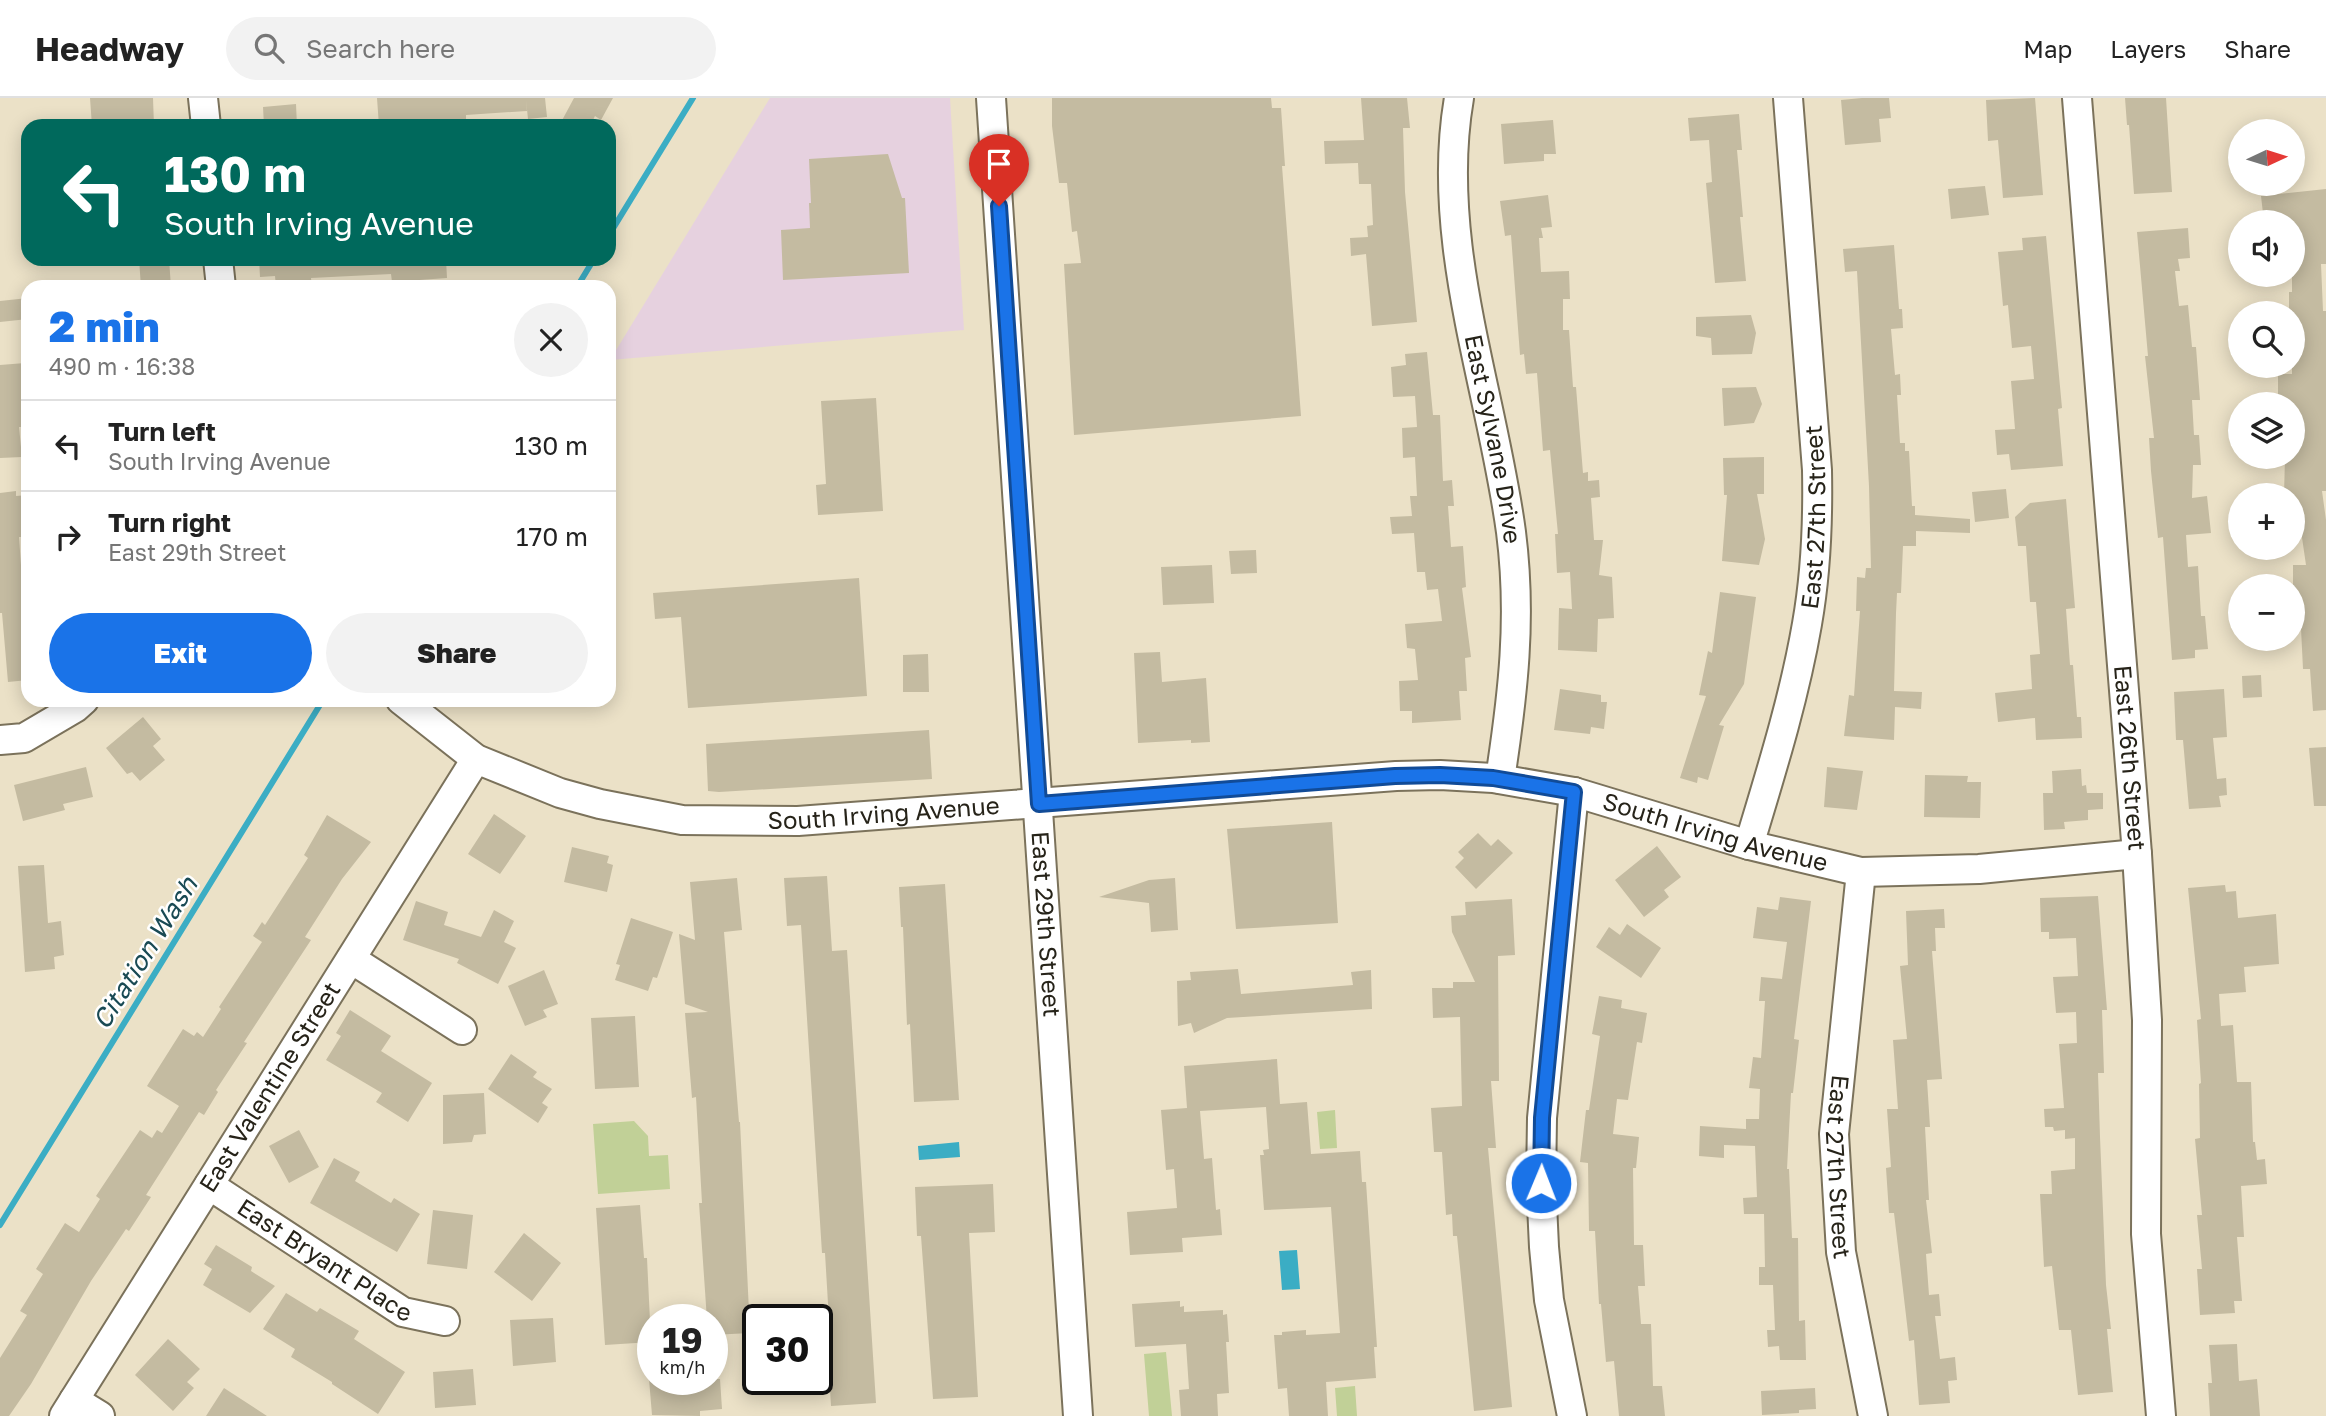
<!DOCTYPE html>
<meta charset="utf-8">
<style>
:root{--surface:#fff;--page:#f2f2f2;--text:#222;--muted:#767676;--line:#e0e0e0;--accent:#1a73e8}
body{margin:0;font-family:"Golos Text",sans-serif;background:var(--page);color:var(--text);height:100vh;display:flex;flex-direction:column;font-size:26px;white-space:nowrap}
*{box-sizing:border-box;margin:0}
p{font-size:23px;color:var(--muted)}
.icon{flex:none;width:38px;height:38px;fill:none;stroke:currentColor;stroke-width:2;stroke-linecap:round;stroke-linejoin:round}
.map{position:relative;flex:1;overflow:hidden}
.panel{position:absolute;left:21px;top:182px;width:595px;height:427px;display:flex;flex-direction:column;background:var(--surface);border-radius:21px;box-shadow:0 4px 18px #0003}
.panel>*{flex:none}
.banner{position:absolute;left:21px;top:21px;width:595px;height:147px;border-radius:21px;box-shadow:0 4px 18px #0003;background:#00695c;color:#fff;overflow:hidden}
.needle{width:46px;rotate:86deg}
.tools{position:absolute;left:2228px;top:21px;display:grid;gap:14px}
.tools a{display:grid;place-items:center;width:77px;height:77px;border-radius:50%;background:var(--surface);box-shadow:0 4px 18px #0003;font-size:35px}
.speed{position:absolute;left:637px;top:1206px;display:flex;gap:14px;font-size:35px;font-weight:700;text-align:center}
.speed>*{display:grid;place-content:center;width:91px;height:91px;border-radius:50%;background:var(--surface);box-shadow:0 4px 18px #0003;line-height:1}
.speed small{font-size:18px;font-weight:400}
.speed .limit{border:4px solid #111;border-radius:10px;background:#fff;color:#111}
.pin{position:absolute;display:grid;place-items:center;width:60px;height:60px;color:#fff;margin:-72px -30px;border-radius:50% 50% 50% 0;rotate:-45deg;box-shadow:0 0 7px #0007}
.pin .icon{rotate:45deg}
.me{position:absolute;width:77px;margin:-38px;rotate:1deg;stroke-linejoin:round;filter:drop-shadow(0 0 5px #0008)}
.turn{display:flex;align-items:center;gap:24px;height:147px;padding:0 28px;font-size:32px}
.turn .icon{width:91px;height:91px;stroke-width:2.5}
.turn b{display:block;font-size:49px;line-height:60px}
.round{display:grid;place-items:center;flex:none;width:74px;height:74px;border-radius:37px;background:var(--page)}
.headline{display:flex;align-items:center;justify-content:space-between;height:119px;padding:0 28px}
h1{font-size:42px;font-weight:800;line-height:52px;color:var(--accent)}
.primary-button{display:flex;gap:14px;margin-top:auto;padding:14px 28px}
.primary-button a{flex:1;height:80px;border-radius:42px;background:var(--accent);color:#fff;font-size:28px;font-weight:800;line-height:80px;text-align:center}
.primary-button a+a{background:var(--page);color:var(--text)}
ul{padding:0;list-style:none}
li{display:flex;align-items:center;gap:21px;height:91px;padding:0 28px;border-top:2px solid var(--line)}
li div{flex:1}
li b{display:block;font-size:26px}
li em{font-style:normal}
header{display:flex;align-items:center;gap:42px;box-sizing:border-box;height:98px;padding:0 35px;background:var(--surface);border-bottom:2px solid var(--line)}
header strong{font-size:33px}
nav{display:flex;gap:38px;margin-inline-start:auto;font-size:24px}
.search{width:490px;height:63px;background:var(--page);display:flex;align-items:center;gap:18px;box-sizing:border-box;padding:0 24px;border-radius:38px;color:var(--muted);font-size:26px}
.map>svg:first-child{display:block}
</style>
<header>
<strong>Headway</strong>
<div class="search"><svg class="icon" aria-label="search" viewBox="0 0 24 24"><circle cx="10" cy="10" r="6"/><path d="M15 15l6 6"/></svg>Search here</div>
<nav><a>Map</a><a>Layers</a><a>Share</a></nav>
</header>
<div class="map">
<svg width="2326" height="1318" viewBox="0 0 2326 1318">
<rect width="100%" height="100%" fill="#ebe1c7"/>
<!-- commercial -->
<path fill="#e6d1df" d="M770,0H950L964,232L610,262Z"/>
<!-- green -->
<path fill="#c1d097" d="M1335,1012L1337,1050L1320,1051L1317,1014Z
M634,1023L648,1038L649,1058L668,1057L670,1091L598,1096L593,1026Z
M1166,1254L1172,1318H1149L1144,1256Z
M1355,1288L1357,1318H1337L1335,1290Z"/>
<!-- water -->
<path fill="#3badc4" d="M959,1044L960,1059L919,1062L918,1048Z
M1297,1152L1300,1191L1282,1192L1279,1153Z"/>
<g fill="none" stroke-linecap="round" stroke-linejoin="round">
<!-- stream -->
<path stroke="#3badc4" stroke-width="6" d="M609,137L693,0
M577,189L594,161
M0,1127L323,602"/>
</g>
<!-- building -->
<path fill="#c4bba1" d="M90,0H153L154,28H92Z
M377,0H545L547,19L528,21L526,2L527,13L466,17V28H379Z
M574,0H613L601,22L595,18L590,28H559Z
M1052,0H1271L1272,10H1281L1285,68H1282L1301,318L1074,337L1064,166L1081,165L1077,133L1072,134L1067,85H1059L1052,28Z
M1361,0H1407L1410,30H1403L1405,94L1417,224L1372,228L1366,156L1351,158L1350,140L1368,139L1367,128L1373,127L1371,86H1359L1358,65L1325,66L1324,43L1364,42Z
M1862,0H1889L1891,20L1879,21L1881,44L1845,47L1841,2Z
M2035,0L2043,97L2003,100L1998,42L1988,43L1986,2Z
M2125,0H2166L2172,94L2134,96L2129,27H2127Z
M296,6L297,28H264L263,9Z
M1739,16L1742,52H1737L1743,119H1740L1746,183L1715,185L1706,85L1712,84L1709,42L1690,43L1688,20Z
M1553,22L1556,56H1544V63L1504,66L1501,26Z
M888,56L902,100H905L909,175L783,182L781,132L810,130L809,105H811L809,61Z
M1985,88L1989,117L1951,121L1948,91Z
M2326,91V166H2321L2323,213H2326V393H2322L2326,422V612L2313,613L2310,571H2303L2300,510H2293V467H2306L2299,419L2292,420V397H2284L2285,359H2292V306H2278V276H2292V212L2289,213V194H2292V124H2264L2261,98Z
M1548,97L1552,129L1541,130L1543,140H1539L1541,174L1569,173L1570,201H1563V232H1569L1573,289H1576L1583,375L1588,374V383L1599,382L1600,399L1591,400L1594,442H1603L1599,477L1612,479L1614,520L1598,521L1597,554L1558,552L1559,510L1572,511L1570,474L1557,475L1555,436H1558L1550,352L1543,353L1537,275L1526,276L1524,256L1520,257L1511,137L1505,138L1500,103Z
M2188,130L2190,160L2178,161L2180,173H2175L2179,208L2188,207L2192,249H2196L2200,302H2192L2194,337H2199L2201,367H2193L2192,400L2207,398L2211,435L2186,437L2188,469L2198,468L2201,518H2205L2208,551L2195,552V560L2172,562L2163,439L2158,440L2151,373L2149,340H2154L2145,258H2148L2137,134Z
M2046,138L2062,310L2058,311L2063,368L2011,372L2009,356L1997,357L1995,332L2015,331L2011,283L2034,281L2031,248L2012,250L2008,207L2003,208L1998,154L2023,152L2022,140Z
M1894,147L1899,211H1902L1903,230L1891,231L1895,277L1900,276L1901,297H1897L1900,345H1905V353H1909L1912,408H1915V417L1970,421V435L1916,433V448H1903L1901,495H1897L1896,515L1894,593L1922,594L1921,611L1895,609L1894,642L1844,638L1849,597L1854,598L1860,513H1856L1857,479L1865,480L1866,470H1871L1869,388L1857,173L1845,174L1843,151Z
M139,161H169L171,189H141Z
M259,161H446L447,180L392,184L391,176L311,180L312,189H276L275,178L260,179Z
M28,200V221L0,224V203Z
M1751,217L1756,235L1752,256L1712,257L1711,240L1696,238V219Z
M1427,254L1433,317H1440L1443,383L1452,382L1454,408H1448L1451,449L1463,448L1466,489L1462,490L1471,559L1465,560L1467,593H1459L1461,622L1412,625V613H1400L1399,583L1418,582L1415,551L1407,550L1405,526L1442,523L1438,491L1427,492L1425,474H1417L1414,435L1392,436L1390,419L1412,418L1410,398H1417L1415,359L1403,360L1402,330L1417,329L1415,298L1393,299L1391,269L1406,267L1405,256Z
M25,265L28,329H19L22,359L0,360V267Z
M1756,289L1762,306L1754,325L1724,328L1722,290Z
M876,300L883,413L818,417L816,387L826,386L821,303Z
M1764,359V396H1757L1765,441L1759,467L1722,463L1727,397H1724L1723,360Z
M2006,391L2009,420L1975,424L1972,394Z
M16,393V398L28,397V439H19L22,481H28V582L8,584L2,515H0V395Z
M2066,401L2075,510L2066,511L2070,567H2073L2077,619H2081L2082,640L2036,642L2035,620L1998,624L1995,595L2032,591L2030,557L2040,556L2036,504H2030L2026,448H2018L2015,419L2030,405Z
M1256,452L1257,475L1231,476L1229,453Z
M1212,467L1214,505L1163,507L1161,469Z
M859,480L867,598L688,610L681,519L655,521L653,495Z
M1720,494L1756,499L1744,586L1719,627L1724,628L1708,682L1698,679L1697,685L1680,680L1706,598L1699,597L1708,553L1712,555Z
M1160,554L1162,584L1206,580L1210,644L1191,645V642L1138,645L1134,555Z
M928,556L929,594H903V557Z
M2261,577L2262,599L2243,600L2242,578Z
M1560,591L1601,597V604H1607L1604,631L1591,629L1590,636L1554,632Z
M2224,591L2227,639L2213,640L2217,681L2226,680L2227,697L2219,698L2221,709L2189,711L2183,642H2176L2174,594Z
M143,619L161,641L153,648L165,662L140,683L132,674L127,676L106,650Z
M929,632L932,681L719,694L708,693L706,646Z
M2326,649V708H2314L2309,650Z
M86,669L93,699L63,706L65,712L23,723L14,687Z
M1827,669L1863,673L1857,712L1824,709Z
M2081,671L2082,688L2086,687L2087,695H2103V711L2088,712V722L2064,724L2065,731L2044,732L2043,695H2053L2052,673Z
M1925,677L1968,678L1967,684H1981L1980,720L1924,719Z
M494,716L526,738L500,776L468,756Z
M327,717L371,744L342,781L305,839L311,842L244,944L247,945L216,992L218,994L204,1017L199,1014L146,1097L151,1099L129,1133L126,1131L91,1183L31,1286L9,1318H0V1260L27,1217L20,1213L43,1176L36,1171L65,1125L79,1134L100,1101L96,1098L140,1032L152,1040L157,1032L162,1035L179,1008L147,988L183,931L194,938L197,934L203,939L221,911L219,909L262,844L253,838L262,824L265,827L308,760L304,757Z
M1332,724L1338,825L1236,831L1227,731Z
M1478,735L1491,748L1498,741L1513,755L1476,791L1455,769L1464,760L1458,754Z
M1657,748L1681,779L1664,792L1669,799L1644,819L1615,782Z
M572,749L609,758L607,765L613,767L607,794L564,784Z
M44,767L48,825L61,823L64,857L54,859L55,871L25,874L18,768Z
M827,778L832,853L847,852L876,1305L831,1308L828,1257L831,1256L825,1155H822L801,827L787,828L784,780Z
M737,780L742,832L724,834L739,1024H740L750,1235L712,1237V1222H707L699,1105H702L696,999L692,1000L685,915L708,914L685,906L679,836L695,842L690,784Z
M1175,780L1178,832L1151,834L1149,805L1099,799L1149,782Z
M945,786L959,1002L914,1004L910,926L907,927L903,829H901L899,789Z
M2225,787L2226,794L2236,793L2238,820L2276,816L2279,866L2244,869L2246,894L2219,896L2221,928L2233,927L2237,984H2251L2253,1044H2255L2257,1062L2265,1061L2267,1086L2241,1088L2244,1139H2237L2242,1203H2234L2235,1215L2200,1217L2197,1171H2202L2197,1117H2202L2195,1041L2200,1040L2199,986L2201,985L2197,922L2201,921L2188,790Z
M2098,798L2107,912H2102L2104,975H2098L2100,1039L2106,1187L2111,1231H2107L2113,1294L2078,1297L2071,1232H2059L2052,1168L2044,1169L2040,1096H2052L2051,1073L2075,1071V1040L2065,1041V1032L2054,1033L2053,1029H2045L2044,1011L2064,1010L2059,946L2077,945L2076,914L2056,915L2053,879L2078,878L2076,840L2049,841V834H2041L2040,800Z
M1780,799L1811,803L1794,941L1799,942L1793,995H1791L1787,1071H1789L1792,1140H1798L1799,1223L1805,1222L1806,1262H1780L1779,1248L1768,1249L1767,1232H1775L1773,1187H1759V1169H1765L1764,1116H1744L1743,1100L1757,1099L1755,1048L1724,1047V1060L1699,1058L1700,1028L1746,1031V1021H1759L1760,991L1749,990L1753,959L1761,960L1765,903H1759L1761,879L1782,881L1787,844L1753,840L1757,809L1778,812Z
M1512,801L1515,857L1498,858L1499,983H1491L1496,1050H1488L1512,1309L1474,1313L1457,1138H1453L1452,1116L1446,1117L1442,1054H1434L1431,1010L1462,1008L1460,919L1433,920L1432,890H1453V884H1475L1452,834L1451,818L1466,817L1465,804Z
M416,803L448,814L444,827L481,839L494,812L514,823L504,844L516,850L498,886L457,865L459,861L403,842Z
M1944,811L1945,830H1935L1936,853H1932L1942,981L1927,982L1930,1029H1925L1929,1102H1926L1932,1155L1926,1156L1929,1197L1939,1196L1941,1218H1935L1940,1261L1955,1259L1957,1282L1948,1283L1950,1305L1919,1307L1914,1242L1909,1243L1894,1115H1889L1886,1070L1891,1069L1887,1011H1898L1893,942L1907,941L1900,868L1908,867L1906,813Z
M631,820L673,834L657,880L653,879L648,893L615,882L620,867L616,866Z
M1627,826L1661,850L1641,880L1596,849L1609,829L1620,837Z
M1238,871L1241,896L1353,887L1351,874L1371,872L1372,911L1227,920L1194,935L1191,925L1178,928L1177,883L1191,882L1190,874Z
M544,872L558,906L543,912L547,919L525,928L508,888Z
M1599,898L1622,902L1621,910L1647,915L1642,945L1637,944L1628,1002L1617,1001L1613,1036L1639,1039L1636,1070H1633L1634,1147H1643L1645,1188H1638L1641,1226H1651L1653,1288H1662L1665,1318H1619L1614,1263L1606,1264L1601,1206H1599L1595,1133H1589L1588,1065L1580,1064L1586,1012H1589L1600,938L1592,936Z
M350,912L391,938L381,953L432,985L408,1024L376,1004L382,995L326,962L341,938L336,935Z
M635,918L639,989L595,991L591,920Z
M511,956L537,974L533,979L552,991L542,1005L548,1009L538,1025L488,991Z
M1277,961L1280,1006L1307,1004L1311,1056L1360,1053L1362,1084H1366L1377,1249H1374L1376,1280L1326,1284L1328,1318H1289L1287,1290L1278,1291L1274,1237H1282V1234L1306,1232V1237L1340,1235L1331,1109L1264,1112L1260,1057H1264L1263,1052L1269,1051L1266,1009L1200,1013L1204,1061L1212,1060L1216,1112L1220,1111L1222,1137L1182,1140L1183,1154L1130,1157L1127,1114L1177,1110L1174,1071L1166,1072L1161,1012L1187,1010L1184,968Z
M484,995L486,1036L474,1037L472,1044L443,1046V997Z
M299,1032L319,1069L289,1085L269,1048Z
M334,1060L360,1074L355,1083L391,1105L394,1100L420,1116L397,1154L310,1105Z
M993,1086L995,1134L969,1135L978,1299L933,1301L921,1138H917L915,1089Z
M640,1107L644,1160H647L651,1244L605,1247L596,1110Z
M433,1112L473,1117L467,1171L427,1166Z
M524,1135L561,1165L532,1203L494,1174Z
M216,1147L252,1169L251,1173L275,1188L250,1215L203,1187L212,1171L204,1166Z
M286,1195L317,1214L320,1210L359,1233L354,1241L405,1274L378,1316L332,1286V1284L291,1259L295,1251L263,1231Z
M1180,1203V1209L1184,1208V1214L1223,1212V1217L1227,1216L1229,1244H1226L1229,1295L1217,1296L1218,1318H1181L1179,1292L1189,1291L1186,1246L1135,1249L1132,1206Z
M553,1220L556,1264L513,1268L510,1222Z
M168,1241L200,1271L187,1284L194,1290L173,1313L135,1277Z
M2237,1246L2239,1283L2257,1281L2260,1318H2210L2208,1285H2212L2209,1247Z
M473,1271L476,1307L435,1310L433,1274Z
M649,1281H720L722,1311L700,1313V1318L652,1317Z
M224,1290L267,1318H206Z
M1815,1290L1816,1311L1799,1312V1315L1762,1317L1761,1293Z"/>
<g fill="none" stroke-linecap="round" stroke-linejoin="round">
<defs>
<g id="minor">
<path d="M203,0L206,28"/>
<path id="s1" d="M991,0L1078,1318"/>
<path id="s2" d="M1459,0C1434,144 1492,292 1511,434C1522,520 1513,596 1500,681"/>
<path id="s3" d="M2077,0L2137,756L2147,922L2146,1136L2161,1318"/>
<path d="M218,161L221,189"/>
<path id="s4" d="M401,602L476,661L560,695L600,706L682,722L798,723L1396,678L1440,677L1493,680L1574,694L1749,747L1861,774L1979,771L2137,756"/>
<path d="M0,642L24,640L75,610L84,602"/>
<path id="s5" d="M1749,747C1771,674 1794,601 1807,526C1816,475 1818,423 1817,372L1788,0"/>
<path id="s6" d="M1861,774L1834,1036L1841,1154L1873,1318"/>
<path d="M351,861L462,932"/>
<path id="s7" d="M209,1087L403,1214L445,1223"/>
<path d="M74,1302L100,1318"/>
<path id="s8" d="M64,1318L476,661"/>
<path d="M1572,1318L1549,1202L1544,1149L1541,1085L1542,1020L1574,694"/>
</g>
</defs>
<!-- minor casing -->
<use href="#minor" stroke="#7b725b" stroke-width="32"/>
<!-- minor -->
<use href="#minor" stroke="#fff" stroke-width="28"/>
</g>
<g fill="none" stroke-linecap="round" stroke-linejoin="round">
<defs>
<path id="route" d="M999,108L1039,706L1395,678L1440,677L1493,680L1574,694L1542,1020L1541,1085"/>
</defs>
<!-- route casing -->
<use href="#route" stroke="#114b97" stroke-width="18"/>
<!-- route -->
<use href="#route" stroke="#1a73e8" stroke-width="12"/>
</g>
<g text-anchor="middle" stroke-width="5" stroke-linejoin="round" paint-order="stroke">
<!-- street labels -->
<g font-size="24" fill="#262319" stroke="#fff">
<text dy="8" stroke="none"><textPath href="#s2" startOffset="345">East Sylvane Drive</textPath></text>
<text dy="8" stroke="none"><textPath href="#s5" startOffset="336">East 27th Street</textPath></text>
<text dy="8" stroke="none"><textPath href="#s3" startOffset="662">East 26th Street</textPath></text>
<text dy="8" stroke="none"><textPath href="#s4" startOffset="513">South Irving Avenue</textPath></text>
<text dy="8" stroke="none"><textPath href="#s4" startOffset="1353">South Irving Avenue</textPath></text>
<text dy="8" stroke="none"><textPath href="#s1" startOffset="828">East 29th Street</textPath></text>
<text dy="8" stroke="none"><textPath href="#s8" startOffset="388">East Valentine Street</textPath></text>
<text dy="8" stroke="none"><textPath href="#s6" startOffset="296">East 27th Street</textPath></text>
<text dy="8" stroke="none"><textPath href="#s7" startOffset="138">East Bryant Place</textPath></text>
</g>
<!-- water labels -->
<g font-size="26" font-style="italic" fill="#194a54" stroke="#fff">
<text transform="translate(145 855) rotate(-58)" y="9">Citation Wash</text>
</g>
</g>
</svg>
<div class="tools">
<a><svg class="needle" viewBox="-14 -14 28 28"><path d="M0-13l5 13h-10z" fill="#e53935"/><path d="M0 13l5-13h-10z" fill="#767676"/></svg></a>
<a><svg class="icon" aria-label="sound" viewBox="0 0 24 24"><path d="M4 9h4l5-4v14l-5-4H4zM17 9q2 3 0 6"/></svg></a>
<a><svg class="icon" aria-label="search" viewBox="0 0 24 24"><circle cx="10" cy="10" r="6"/><path d="M15 15l6 6"/></svg></a>
<a><svg class="icon" aria-label="layers" viewBox="0 0 24 24"><path d="M12 4l9 5-9 5-9-5zM3 14l9 5 9-5"/></svg></a>
<a>+</a>
<a>−</a>
</div>
<div class="speed"><div>19<small>km/h</small></div><div class="limit">30</div></div>
<div class="pin" style="left:999px;top:108px;background:#d93025"><svg class="icon" aria-label="arrive" viewBox="0 0 24 24"><path d="M6 21V4h12l-3 4 3 4H6"/></svg></div>
<svg class="me" style="left:1541px;top:1085px" viewBox="-20 -20 40 40"><circle r="17" fill="#1a73e8" stroke="#fff" stroke-width="3"/><path d="M0-11L8 9 0 5-8 9z" fill="#fff"/></svg>
<div class="banner">
<div class="turn"><svg class="icon" aria-label="left" viewBox="0 0 24 24"><path d="M17 20v-9H6M10 6l-5 5 5 5"/></svg><div><b>130 m</b>South Irving Avenue</div></div>
</div>
<section class="panel">
<div class="headline"><div><h1>2 min</h1><p>490 m · 16:38</p></div><a class="round"><svg class="icon" aria-label="close" viewBox="0 0 24 24"><path d="M6 6l12 12M18 6L6 18"/></svg></a></div>
<ul>
<li><svg class="icon" aria-label="left" viewBox="0 0 24 24"><path d="M17 20v-9H6M10 6l-5 5 5 5"/></svg><div><b>Turn left</b><p>South Irving Avenue</p></div><em>130 m</em></li>
<li><svg class="icon" aria-label="right" viewBox="0 0 24 24"><path d="M7 20v-9h11M14 6l5 5-5 5"/></svg><div><b>Turn right</b><p>East 29th Street</p></div><em>170 m</em></li>
</ul>
<div class="primary-button"><a>Exit</a><a>Share</a></div>
</section>
</div>
